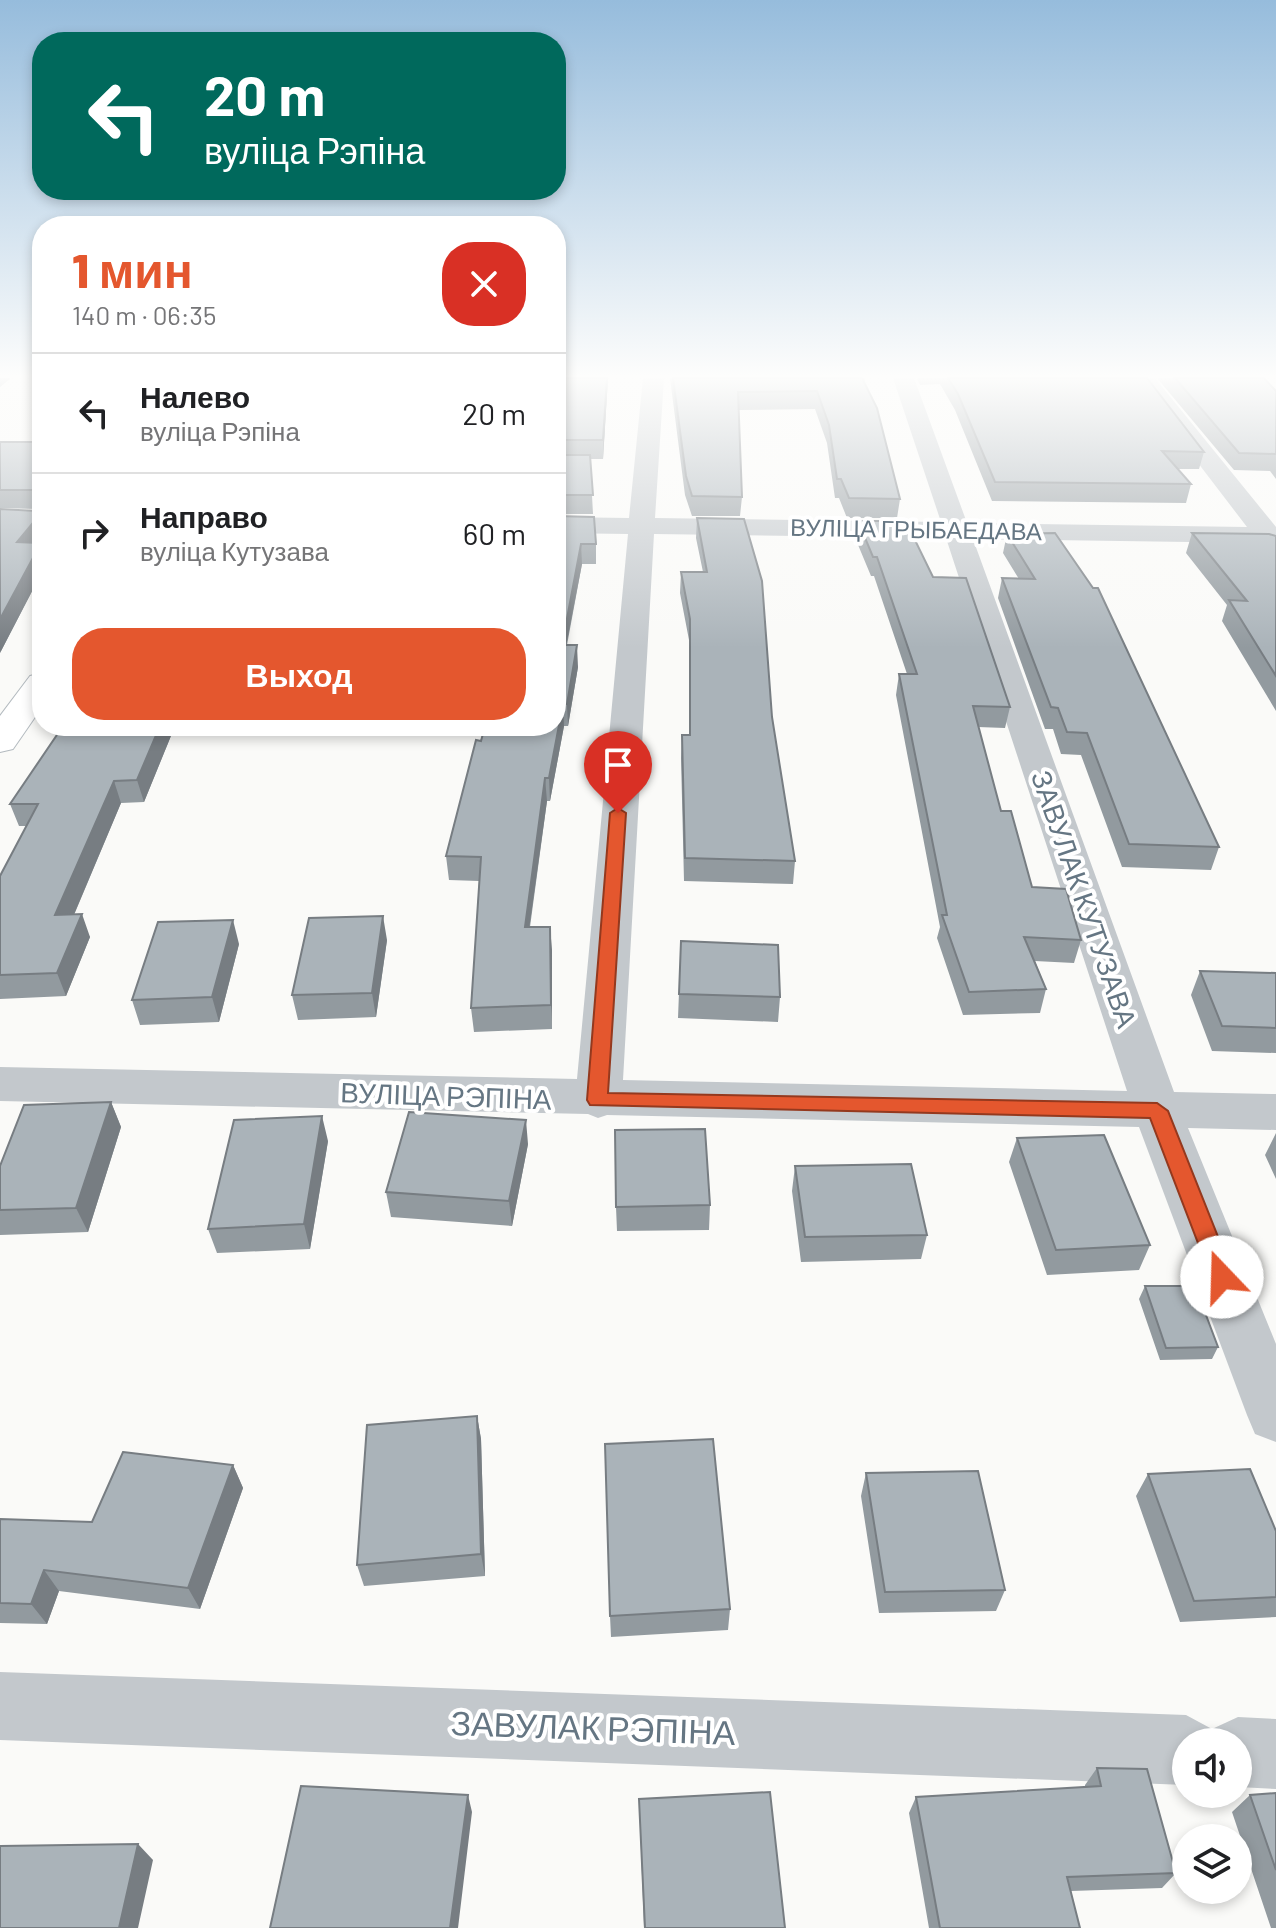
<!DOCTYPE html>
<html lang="ru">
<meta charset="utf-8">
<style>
:root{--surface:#fff;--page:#f6f6f6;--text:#202124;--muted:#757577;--line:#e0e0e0;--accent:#e4572e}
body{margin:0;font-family:Barlow,sans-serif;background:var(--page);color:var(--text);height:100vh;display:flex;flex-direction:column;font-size:30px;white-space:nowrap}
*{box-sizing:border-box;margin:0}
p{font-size:26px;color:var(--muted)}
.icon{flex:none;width:44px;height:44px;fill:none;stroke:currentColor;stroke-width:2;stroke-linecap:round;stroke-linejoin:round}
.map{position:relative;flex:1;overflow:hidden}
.details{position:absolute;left:32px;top:216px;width:534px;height:520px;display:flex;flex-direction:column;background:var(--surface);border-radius:32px;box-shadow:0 4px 12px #0003}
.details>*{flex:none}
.guide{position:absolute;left:32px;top:32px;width:534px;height:168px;border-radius:32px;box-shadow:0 4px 12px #0003;background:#00695c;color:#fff;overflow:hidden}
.fabs{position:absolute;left:1172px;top:1728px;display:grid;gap:16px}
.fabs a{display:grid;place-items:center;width:80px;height:80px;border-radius:50%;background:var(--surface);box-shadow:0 4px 12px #0003;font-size:40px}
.pin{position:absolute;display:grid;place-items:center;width:68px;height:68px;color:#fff;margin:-82px -34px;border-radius:50% 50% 50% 0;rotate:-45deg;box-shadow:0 0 8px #0007}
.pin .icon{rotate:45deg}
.me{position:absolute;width:88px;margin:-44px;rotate:339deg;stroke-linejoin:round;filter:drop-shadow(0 0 6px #0008)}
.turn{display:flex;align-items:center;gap:28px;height:168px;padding:0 40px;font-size:36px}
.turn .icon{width:104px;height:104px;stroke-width:2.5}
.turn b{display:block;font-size:56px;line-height:68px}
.round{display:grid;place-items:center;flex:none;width:84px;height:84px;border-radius:32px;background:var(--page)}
.head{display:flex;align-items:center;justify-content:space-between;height:136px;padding:0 40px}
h1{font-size:48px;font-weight:800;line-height:60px;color:var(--accent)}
.action{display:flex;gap:16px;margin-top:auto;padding:16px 40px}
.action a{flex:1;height:92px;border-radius:32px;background:var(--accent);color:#fff;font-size:32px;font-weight:800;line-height:92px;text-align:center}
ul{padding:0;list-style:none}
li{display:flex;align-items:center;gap:24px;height:120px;padding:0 40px;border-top:2px solid var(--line)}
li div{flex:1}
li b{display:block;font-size:30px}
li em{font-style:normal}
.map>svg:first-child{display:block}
</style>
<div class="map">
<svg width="1276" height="1928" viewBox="0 0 1276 1928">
<rect width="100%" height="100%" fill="#fafaf8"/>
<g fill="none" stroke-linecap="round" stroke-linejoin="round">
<defs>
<path id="secondary" d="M42,673V707L13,749L0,752V716L30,676Z"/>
</defs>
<!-- secondary casing -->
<use href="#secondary" stroke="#b3babf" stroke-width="2"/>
<!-- street -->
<path fill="#c3c8cc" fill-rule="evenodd" d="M643,378H664L655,518L941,522L893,378H914L967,523L1247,527L1133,378H1155L1276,527V555L1266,553L1259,543L973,539L1174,1092L1276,1094V1130L1188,1128L1276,1344V1442L1255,1434L1247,1415L1139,1127L607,1115L598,1118L588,1114L0,1101V1067L577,1079L628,534L556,533V517L629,518ZM654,534L946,538L1127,1091L623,1080Z
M0,1672L1186,1715L1212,1729L1238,1717L1276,1719V1789L1238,1787V1742H1186V1785L0,1740Z"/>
<!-- secondary -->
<use href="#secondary" fill="#fff" fill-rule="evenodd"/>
</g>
<!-- wall -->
<path fill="#929a9f" d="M557,378H608L603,459H590L593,514H556Z
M670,378H865V383L900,499L897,518H847L839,498H835L827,443L815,409L739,410L742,497L740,516H692L685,495Z
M917,378H1147L1204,452L1199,469H1178L1191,484L1186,503L992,501L955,410L940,384L920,385Z
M1157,378H1264L1276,391V479L1270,471L1234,470Z
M0,442H42V538L38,543L42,547V572L0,653L36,509L0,508Z
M556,516L596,544V564H582L567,645L578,667L568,726H564L550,801H547L530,927H550L552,1029L474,1032L471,1008L479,881L449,880L446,856L481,741Z
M697,518L772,717L795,861L793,884L684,881L681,758L682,735H689V640L680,593L681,572H703L696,538Z
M858,521L909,536L1010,707L1005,728L978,727L1001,811L1032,887L1081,940L1074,963L1035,961L1046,989L1040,1013L963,1015L937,938L940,927L896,695L899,674H907L874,576H871L856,540Z
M1192,533L1276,536V711L1222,621L1227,605L1186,553Z
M1007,534L1219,847L1211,870L1122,867L1081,755L1061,754L1053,729H1045L998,598L1002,578L1019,579L1003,553Z
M175,726L144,802L121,803L74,915L90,937L66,996L0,999V876L26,826H19L10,804Z
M387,940L376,1017L298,1020L292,995Z
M681,941L780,997L778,1022L678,1018Z
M239,944L219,1022L140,1025L132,1000Z
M1200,971L1276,973V1053L1212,1051L1191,995Z
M111,1102L121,1127L88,1232L0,1235V1166Z
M1276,1133V1179L1265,1155Z
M1017,1138L1150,1245L1139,1270L1047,1275L1009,1162Z
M328,1141L310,1249L217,1253L208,1229Z
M528,1144L512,1226L391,1217L386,1192Z
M795,1166L927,1235L921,1259L801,1262L792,1191Z
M710,1205L709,1230L617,1231L616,1207Z
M1145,1286L1218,1347L1212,1359L1160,1360L1139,1299Z
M477,1416L481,1439L485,1576L364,1586L357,1565Z
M233,1465L243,1488L200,1609L59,1591L47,1624L0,1623V1519L92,1522Z
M866,1473L1005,1590L996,1611L879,1613L861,1496Z
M1148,1474L1276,1531V1617L1180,1622L1136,1496Z
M730,1609L728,1630L611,1637L610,1616Z
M1097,1768L1176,1873L1162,1888L1071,1891L1080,1928H929L909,1813L916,1797L1085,1787V1785Z
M1276,1793V1928H1271L1232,1812L1250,1795Z
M639,1799L785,1928H644Z"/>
<!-- shaded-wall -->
<path fill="#777d82" d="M0,378H10V379L0,387Z
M607,378H608L603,459V440Z
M42,512V538L23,562L17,542Z
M41,543L42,547V572L0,653V619Z
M581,544L582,564L562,667V645Z
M577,645L578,667L568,726L567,704Z
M563,704L564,726L550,801L549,778Z
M160,726H175L144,802L137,780Z
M545,778L547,801L526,951L525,927Z
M114,781L121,803L64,938L55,915Z
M82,914L90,937L66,996L57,973Z
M383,916L387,940L376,1017L372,993Z
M233,920L239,944L219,1022L212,997Z
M550,927L552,950V1029L551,1005Z
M111,1102L121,1127L88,1232L76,1208Z
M322,1116L328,1141L310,1249L304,1224Z
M526,1120L528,1144L512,1226L509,1201Z
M477,1416L481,1439L485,1576L481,1554Z
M233,1465L243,1488L200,1609L188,1588Z
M44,1570L59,1591L47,1624L31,1604Z
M468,1795L472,1812L458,1928H450Z
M138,1844L153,1860L138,1928H119Z"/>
<!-- building -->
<path fill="#aab3b9" stroke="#777d82" stroke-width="2" d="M557,378H607L603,440H556Z
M673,378H862L877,408L900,499L849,498L841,479H837L829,425L817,391L738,392L742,497L692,496L686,476Z
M948,378H1147L1204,452L1162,451L1191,484L995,482L958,394Z
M1175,378H1264L1276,391V454L1239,453Z
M0,442H42V512L17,542L41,543L0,619V509L36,511L38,490H0Z
M556,455H590L593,495H556Z
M556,516L594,517L596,544H581L562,645H577L567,704H563L549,778H545L525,927H550L551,1005L471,1008L481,857L446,856L476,740L481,741L485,726H556Z
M697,518L744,519L762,581L772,717L795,861L685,858L682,735H690V619L681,572H707Z
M858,521H905L909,536H913L933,577L966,578L1010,707L973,706L1001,811H1011L1032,887L1066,889L1081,940L1024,937L1046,989L969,992L942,915H947L899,674H917L877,557H873Z
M1055,533L1093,588H1098L1219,847L1129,844L1087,733L1067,732L1058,708L1051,707L1002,578L1035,579L1007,534Z
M1192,533L1269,534L1276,536V676L1229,600L1247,601Z
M63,726H160L137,780L114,781L55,915L82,914L57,973L0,975V876L38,804H10Z
M383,916L372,993L292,995L309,918Z
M233,920L212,997L132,1000L158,922Z
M681,941L778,945L780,997L679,994Z
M1200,971L1276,973V1028L1222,1026Z
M111,1102L76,1208L0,1210V1166L24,1105Z
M409,1112L526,1120L509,1201L386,1192Z
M322,1116L304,1224L208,1229L234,1120Z
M705,1129L710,1205L616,1207L615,1130Z
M1104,1135L1150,1245L1056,1250L1017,1138Z
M911,1164L927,1235L805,1237L795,1166Z
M1145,1286H1195L1218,1347L1166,1348Z
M477,1416L481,1554L357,1565L367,1425Z
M713,1439L730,1609L610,1616L605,1444Z
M123,1452L233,1465L188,1588L44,1570L31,1604L0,1603V1519L92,1522Z
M1250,1469L1276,1531V1597L1194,1601L1148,1474Z
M978,1471L1005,1590L885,1592L866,1473Z
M1097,1768L1147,1769L1176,1873L1067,1877L1080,1928H940L916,1797L1101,1786Z
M301,1786L468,1795L450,1928H270Z
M770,1792L785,1928H645L639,1799Z
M1276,1793V1870L1250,1795Z
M138,1844L119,1928H0V1846Z"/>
<!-- sky -->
<linearGradient id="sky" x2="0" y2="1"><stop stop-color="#96bcdc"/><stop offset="0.58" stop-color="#fdfdfc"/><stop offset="1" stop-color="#fdfdfc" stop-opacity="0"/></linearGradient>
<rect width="1276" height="648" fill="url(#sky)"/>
<!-- route -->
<path fill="#e4572e" stroke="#94391e" stroke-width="2" d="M618,808L626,813L608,1093L1157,1103L1168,1111L1234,1277L1230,1284L1222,1287L1214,1284L1211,1277L1150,1118L590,1105L587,1100L610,813Z"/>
<g text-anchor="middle" stroke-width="8" stroke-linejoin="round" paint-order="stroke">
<!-- far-street labels -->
<g font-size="24" fill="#657683" stroke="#fff">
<text transform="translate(916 530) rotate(1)" y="8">ВУЛІЦА ГРЫБАЕДАВА</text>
</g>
<!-- street labels -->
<g font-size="28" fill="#657683" stroke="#fff">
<text transform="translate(1084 899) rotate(71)" y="10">ЗАВУЛАК КУТУЗАВА</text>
<text transform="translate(446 1096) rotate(2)" y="10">ВУЛІЦА РЭПІНА</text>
</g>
<!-- near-street labels -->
<g font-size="34" fill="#657683" stroke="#fff">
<text transform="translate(593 1728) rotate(2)" y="12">ЗАВУЛАК РЭПІНА</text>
</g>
</g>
</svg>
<div class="fabs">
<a><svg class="icon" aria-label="sound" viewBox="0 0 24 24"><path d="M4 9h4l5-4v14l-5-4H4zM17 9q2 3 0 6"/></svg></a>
<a><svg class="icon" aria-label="layers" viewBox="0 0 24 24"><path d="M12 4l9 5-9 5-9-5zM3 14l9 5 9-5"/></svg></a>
</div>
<div class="pin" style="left:618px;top:813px;background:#d93025"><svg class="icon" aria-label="arrive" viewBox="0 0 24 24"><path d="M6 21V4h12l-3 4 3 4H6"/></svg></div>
<svg class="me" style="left:1222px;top:1277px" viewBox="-20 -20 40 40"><circle r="19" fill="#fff"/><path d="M0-13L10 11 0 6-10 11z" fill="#e4572e"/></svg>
<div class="guide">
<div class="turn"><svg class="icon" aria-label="left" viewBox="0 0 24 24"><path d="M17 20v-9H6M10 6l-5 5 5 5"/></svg><div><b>20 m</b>вуліца Рэпіна</div></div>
</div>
<section class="details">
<div class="head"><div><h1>1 мин</h1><p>140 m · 06:35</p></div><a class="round" style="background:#d93025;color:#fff"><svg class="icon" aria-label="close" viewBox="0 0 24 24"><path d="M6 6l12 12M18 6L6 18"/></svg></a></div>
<ul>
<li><svg class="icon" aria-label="left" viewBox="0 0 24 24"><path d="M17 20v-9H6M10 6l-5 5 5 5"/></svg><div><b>Налево</b><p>вуліца Рэпіна</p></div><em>20 m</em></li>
<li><svg class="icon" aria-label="right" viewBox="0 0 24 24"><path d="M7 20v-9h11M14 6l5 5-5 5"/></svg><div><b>Направо</b><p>вуліца Кутузава</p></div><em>60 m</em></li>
</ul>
<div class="action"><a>Выход</a></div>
</section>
</div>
